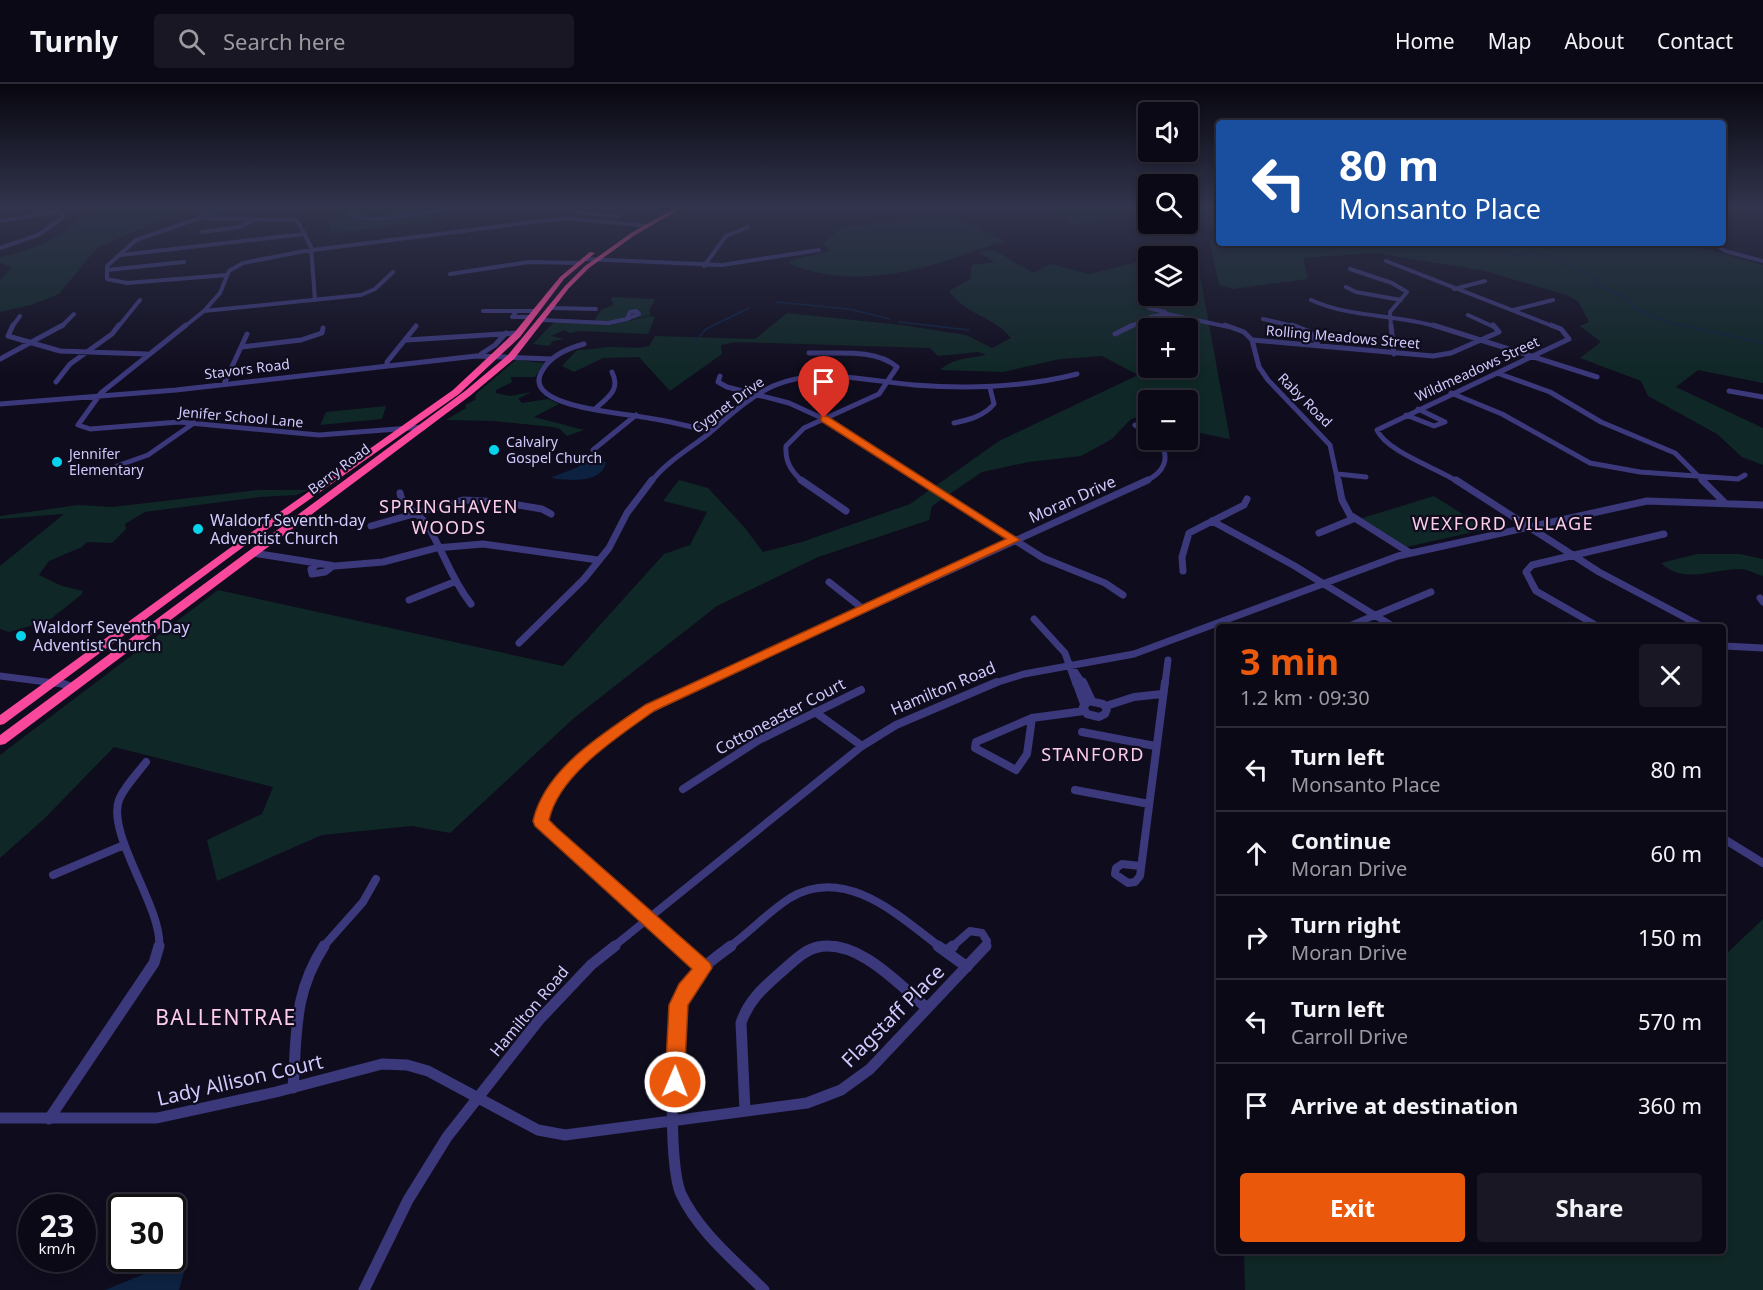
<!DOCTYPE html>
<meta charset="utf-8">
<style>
:root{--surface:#0b0916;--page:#191723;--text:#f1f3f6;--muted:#9a9aa1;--line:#2b2a35;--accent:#ea580c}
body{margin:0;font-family:"Noto Sans",sans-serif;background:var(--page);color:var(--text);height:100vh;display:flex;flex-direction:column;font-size:22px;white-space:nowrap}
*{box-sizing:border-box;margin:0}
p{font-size:20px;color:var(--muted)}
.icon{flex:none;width:33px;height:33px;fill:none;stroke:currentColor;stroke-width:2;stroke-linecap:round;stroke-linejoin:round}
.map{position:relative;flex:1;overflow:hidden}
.sheet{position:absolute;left:1216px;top:540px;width:510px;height:630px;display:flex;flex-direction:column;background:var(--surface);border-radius:6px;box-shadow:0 3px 9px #0003,0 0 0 2px var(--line)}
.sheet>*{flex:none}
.guide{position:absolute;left:1216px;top:36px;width:510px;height:126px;border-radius:6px;box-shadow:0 3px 9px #0003,0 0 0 2px var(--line);background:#1a4fa0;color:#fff;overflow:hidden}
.controls{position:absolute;left:1138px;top:18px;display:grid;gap:12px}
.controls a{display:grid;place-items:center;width:60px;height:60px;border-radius:6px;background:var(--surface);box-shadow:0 3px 9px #0003,0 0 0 2px var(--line);font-size:30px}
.speed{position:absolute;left:18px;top:1110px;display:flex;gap:12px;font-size:30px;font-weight:700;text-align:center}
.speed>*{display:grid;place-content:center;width:78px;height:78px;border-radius:50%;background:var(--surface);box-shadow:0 3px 9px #0003,0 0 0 2px var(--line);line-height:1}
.speed small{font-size:15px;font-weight:400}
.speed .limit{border:3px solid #111;border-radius:9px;background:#fff;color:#111}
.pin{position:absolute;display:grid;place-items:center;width:51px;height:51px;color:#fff;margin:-62px -26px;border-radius:50% 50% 50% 0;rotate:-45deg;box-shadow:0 0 6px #0007}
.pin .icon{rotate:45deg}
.me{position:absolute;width:66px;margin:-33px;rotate:1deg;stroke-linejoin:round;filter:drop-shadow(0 0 4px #0008)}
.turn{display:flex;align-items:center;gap:21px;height:126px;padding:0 24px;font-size:27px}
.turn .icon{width:78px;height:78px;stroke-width:2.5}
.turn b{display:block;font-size:42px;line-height:51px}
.round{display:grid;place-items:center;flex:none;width:63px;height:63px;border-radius:6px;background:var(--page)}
.head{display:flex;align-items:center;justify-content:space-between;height:102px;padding:0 24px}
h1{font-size:36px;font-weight:700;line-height:45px;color:var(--accent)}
.primary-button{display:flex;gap:12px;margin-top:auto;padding:12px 24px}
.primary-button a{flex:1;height:69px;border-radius:6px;background:var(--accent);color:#fff;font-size:24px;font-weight:700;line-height:69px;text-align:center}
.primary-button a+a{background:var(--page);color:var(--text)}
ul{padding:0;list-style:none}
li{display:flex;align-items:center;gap:18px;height:84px;padding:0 24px;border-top:2px solid var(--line)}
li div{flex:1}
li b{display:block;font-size:22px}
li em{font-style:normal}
header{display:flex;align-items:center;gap:36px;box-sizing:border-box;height:84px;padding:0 30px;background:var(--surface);border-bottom:2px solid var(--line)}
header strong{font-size:28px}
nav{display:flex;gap:33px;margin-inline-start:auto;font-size:21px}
.search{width:420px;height:54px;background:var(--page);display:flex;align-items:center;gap:15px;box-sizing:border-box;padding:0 21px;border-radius:6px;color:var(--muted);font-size:22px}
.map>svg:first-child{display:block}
</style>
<header>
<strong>Turnly</strong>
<div class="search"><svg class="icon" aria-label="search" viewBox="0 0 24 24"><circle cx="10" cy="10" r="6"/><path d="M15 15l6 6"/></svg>Search here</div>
<nav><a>Home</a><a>Map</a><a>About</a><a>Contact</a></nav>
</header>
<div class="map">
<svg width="1763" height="1206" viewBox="0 0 1763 1206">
<rect width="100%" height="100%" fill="#0f0c1d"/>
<!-- green -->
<path fill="#0f2726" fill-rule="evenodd" d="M83,123H431L455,127L437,137L332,149L326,128L199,126L169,133L97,164L59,210L31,221L0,228V196L12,183L0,179V173C31,167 68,152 87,126Z
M1049,123H1136L1145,126L1072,142Z
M1188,123H1219V142L1188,132Z
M950,131L1006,158C993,160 983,164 971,168C914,190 847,204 789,180L791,176L830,167L822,159L843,143Z
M1219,153L1220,159H1684L1763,181V299L1698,286L1676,303L1763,344V381L1742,373L1717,350L1648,312L1641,297L1580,274L1601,258L1580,242L1589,238L1578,217L1566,211L1485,187L1375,169L1303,174L1308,195L1233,205L1219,201L1209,156Z
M1195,164L1230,355L1195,348L1188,344V316H1149V330L1131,335L1112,355L1081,372L1029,378L982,388L932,422L929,436L818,473L717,522L574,634L450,749L412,742L322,751L217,797L207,756L262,730L273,703L114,663L44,735L0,774V671L218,506L563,582L664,470L690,461L707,428L663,417L679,396L708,404L745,444L763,468L802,458L910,420L999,357L1138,291L1102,272L1060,275L1003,288L940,286C953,274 970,274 986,271L978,268L938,272L930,264L735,258L721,261L722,270L670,307L639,273L603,274L574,288L562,282L577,266C588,266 597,264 607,263C622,262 630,266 649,262L655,252L755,255L787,229L901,241L966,251L992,264L1011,254C995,233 964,230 949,207L970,195L972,181L995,178L977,168L994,166L1033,189L1050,180L1090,190L1149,175V212H1188V172H1161ZM1149,244H1188V284H1149Z
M611,214L614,213L655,215L649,227L651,231L624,237H594L601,226L613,221Z
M651,232L655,233L648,250L580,247L570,249L564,246L551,252L564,255L553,257L549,262L533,260L554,238L618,239Z
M516,276L544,279L535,293H511L512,298L496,306V309L510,312L531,308L518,315L522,319L548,315L559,320L534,333L584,346L567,352L560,345L553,343L493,337L446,336L466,324L465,321L475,316L476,310Z
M386,322L382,335L320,341L326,328Z
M259,406H308L296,411L259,413L145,428L125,440L126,445L112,459L87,458L82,463L49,477L39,491L62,502L83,507L81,511L48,537L9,548L0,545V482L64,430L0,435V432L78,421L112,423Z
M1434,412L1486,445L1407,463L1359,435Z
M1697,470H1740L1763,475V492C1756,490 1747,485 1740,485C1712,485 1684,501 1661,479Z
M1763,835V1206H1245L1244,1167H1724V872Z"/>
<!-- water -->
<path fill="#0d2140" d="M580,373L606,378C602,401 566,396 550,394L578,383L581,380Z
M184,1180L186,1182L179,1206H105L144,1190L169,1187Z"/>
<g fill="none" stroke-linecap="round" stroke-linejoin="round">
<!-- stream -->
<path stroke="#0d2140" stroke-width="1.5" d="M99,153L134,142V139L124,137L142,123
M1508,159L1499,165L1515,171L1535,168L1596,193L1598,194L1592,197L1594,200L1626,213L1634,224L1667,238L1763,259
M776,218L849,225L890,235
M899,238L969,246
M695,257L706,245L749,224"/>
<!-- minor-far4 -->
<path stroke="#3b387b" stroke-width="4" d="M349,123L352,133L381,135L468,123
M1724,124L1763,123
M578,128L618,133
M204,134L297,136L311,163L315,216
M0,137L61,127
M202,148L240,143L255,135
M1714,159L1725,167L1763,177
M0,164L38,151L62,134L63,129L54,123
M121,171L305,150
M584,175L722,181L819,166
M1386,177L1555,243
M704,182L726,152L748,143
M1350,185L1392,199L1407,208L1390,228L1391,243
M107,186L184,178
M450,190L529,178L578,179
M227,191L127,199L107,195V182L136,156L231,123
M1346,203L1356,208L1401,216
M1454,205L1485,197
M1311,216C1350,234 1397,230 1438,243
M551,224L596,225
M1149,224L1165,228
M1513,226L1553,216
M204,227L361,211L375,205L393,188
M483,227H536
M517,227L512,233H531
M636,227L639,230L627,235L630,228Z
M1468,231L1494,243
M1263,235L1298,243
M543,236L608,239L627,235
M12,243L20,232
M61,243L74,230
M118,243L140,216
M184,243L204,227L220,209L229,187L243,179L305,167L566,134L647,142
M1130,243L1150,233L1167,230L1229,243"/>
<!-- minor-far3 -->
<path stroke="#3b387b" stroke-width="5" d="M13,241L8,252L60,267L147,270
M186,241L101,309L78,341L90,345L179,338L319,351L423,343
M1225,241L1244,248L1252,256L1259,283L1268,296L1330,361L1338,398
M1292,241L1310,248L1319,262
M1391,241L1394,270
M1433,241L1597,293
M1115,250L1133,241
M407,256L518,249
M1252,256L1433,272L1451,269L1499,248L1493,241
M584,260C569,264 550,272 542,287C520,323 623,329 642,333C665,336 687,342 710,347
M242,263L301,256L322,249L323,244
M481,270L495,261L506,249
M0,275L63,241
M387,282V278L416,242
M1497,289L1550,308L1601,338L1675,369L1704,398
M720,292L718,298L727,303L789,319L824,335L923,398
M56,298L70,280L112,250L119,241
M224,300L247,250
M1729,307L1763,313
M1451,309L1502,330L1590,379L1640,388L1738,395L1745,391
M0,320L176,306L476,272L551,275
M595,325C608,313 621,306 612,288
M1406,331L1434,342L1445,338L1418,325
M954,339C969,336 984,332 994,320L990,304
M1135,341L1149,349
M593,366L636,331
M117,382L148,371L194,339
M1338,390L1366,393
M651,398C665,379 689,365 707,351C727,334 749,313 773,302C816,283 869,297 914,301C969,305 1023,304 1077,290
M803,398C791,387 785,378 786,362L804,344L879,310L897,283C875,264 836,270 809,269
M1144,398C1164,389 1172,374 1158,356
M1458,398C1437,384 1387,368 1377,346L1569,255L1561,245L1551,241"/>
<!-- minor-far2 -->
<path stroke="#3b387b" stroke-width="7" d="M801,396L846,427
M920,396L1043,474L1105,499L1123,511
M1338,396L1342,416L1350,431L1410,469
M1456,396L1599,488L1703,543
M1702,396L1725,419
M400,409C402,424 420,429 427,441C444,468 450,493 471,520
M1212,437L1293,481L1394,543
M371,442L463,416L500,418L542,425L551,430
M1319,449L1353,435
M253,469L335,482L383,478L436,464L483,460L598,476
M317,480L311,485L312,490L325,488L333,482
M1183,487L1182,473L1189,449L1244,421L1247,415
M829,498L862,524
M1760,514L1763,518
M409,516L454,498
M1034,535L1065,569L1076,600
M1347,543L1431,508
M1599,543L1536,507L1526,488L1532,481L1664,450
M519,559L584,495L609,464L627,429L652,396
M1724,562L1763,564
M1071,582L1083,600
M0,592L62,600
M701,600L1148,396
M992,600L1024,590L1134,570L1398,472L1647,417L1763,421
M1165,600L1168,576"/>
<!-- minor-far1 -->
<path stroke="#3b387b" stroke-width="8" d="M58,598L72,603
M1076,598L1084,620
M1083,598L1092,617
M1089,617L1103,620L1107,625L1105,630L1099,633L1087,630L1083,623Z
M1106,622L1134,613L1162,610
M815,628L862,662
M1032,634L1027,670L1016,686L975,664L976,658Z
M1032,634L1084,627
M1082,648L1155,662
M146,678C138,689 124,703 119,716C106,750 164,827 159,863
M683,705L759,656L861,606
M1075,706L1149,720
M1724,755L1763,779
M1140,782L1122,780L1116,784L1115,790L1128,799L1135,798L1140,792L1165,598
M53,791L124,761
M323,863L363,818L376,795
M613,863L862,662L896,641L997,598
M680,863L541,737C541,724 550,715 558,705C597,654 647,624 704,598
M729,863C750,848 768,828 790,814C845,781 898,831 940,863
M818,863H836
M952,863L970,847L982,849L987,857L985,863"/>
<!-- minor -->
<path stroke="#3b387b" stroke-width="11" d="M678,862L703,884
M731,862C715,874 695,887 686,906C671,936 667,1079 681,1110C699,1148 734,1176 764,1206
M938,862L967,883
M946,868L953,862
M293,1004C297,949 293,910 324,862
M745,1027L741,939C748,917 763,904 780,889C791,880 803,866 818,863C859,855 899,901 927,924
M0,1034H157L276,1008L382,980L407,981L428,987L538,1046L565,1051L807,1019L841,1006L870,985L986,862
M49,1035L154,879L159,862
M364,1206L408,1116L447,1053L539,936L591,881L615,862"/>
<!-- highway -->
<path fill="#fa489d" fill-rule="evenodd" d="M677,123H684L635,151L589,184L569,204L514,275L471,311L5,660L0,661V651L465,307L508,271L565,202L585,182L631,149Z
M590,168L595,169L564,195L520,253L459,310L269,444L4,640L0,641V631L263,440L453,306L514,249L560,193Z"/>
</g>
<!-- sky -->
<linearGradient id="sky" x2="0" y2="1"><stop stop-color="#080710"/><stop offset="0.42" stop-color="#31344c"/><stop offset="1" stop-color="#31344c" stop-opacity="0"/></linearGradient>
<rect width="1763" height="292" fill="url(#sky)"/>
<!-- route -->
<path fill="#ea580c" stroke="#983908" stroke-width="1.5" d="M821,332H827L1020,456L654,627C618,653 559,690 549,736L557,744L710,879L712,884L688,921L684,998L682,1004L675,1007L668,1004L665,998L669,921L679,900L692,885L535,742L533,737C545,684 603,650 645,621L1006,455L821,337Z"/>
<!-- markers -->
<g fill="#07d4ec" stroke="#0f0c1d" stroke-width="2">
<circle cx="494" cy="366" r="6"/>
<circle cx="57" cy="378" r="6"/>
<circle cx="198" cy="445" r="6"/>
<circle cx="21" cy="552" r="6"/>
</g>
<g text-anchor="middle" stroke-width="4.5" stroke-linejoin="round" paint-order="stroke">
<!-- far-street labels -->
<g font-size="14" fill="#d0cafd" stroke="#0f0c1d">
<text transform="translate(1343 253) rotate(5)" y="5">Rolling Meadows Street</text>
<text transform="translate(247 285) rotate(-7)" y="5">Stavors Road</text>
<text transform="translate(1477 285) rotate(-25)" y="5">Wildmeadows Street</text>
<text transform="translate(1305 316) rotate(45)" y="5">Raby Road</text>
<text transform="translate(728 321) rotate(-36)" y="5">Cygnet Drive</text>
<text transform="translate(241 333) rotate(5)" y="5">Jenifer School Lane</text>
<text transform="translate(339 385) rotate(-37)" y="5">Berry Road</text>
</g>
<!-- far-poi labels -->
<g font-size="14" fill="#d0cafd" stroke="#0f0c1d" text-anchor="start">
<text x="506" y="363">Calvalry<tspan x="506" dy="16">Gospel Church</tspan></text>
<text x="69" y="375">Jennifer<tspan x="69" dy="16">Elementary</tspan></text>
</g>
<!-- street labels -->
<g font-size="16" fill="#d0cafd" stroke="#0f0c1d">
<text transform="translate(1072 415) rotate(-24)" y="6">Moran Drive</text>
<text transform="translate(943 604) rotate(-23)" y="6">Hamilton Road</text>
<text transform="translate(780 632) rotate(-28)" y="6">Cottoneaster Court</text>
<text transform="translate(529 927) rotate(-50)" y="6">Hamilton Road</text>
</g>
<!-- poi labels -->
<g font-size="16" fill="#d0cafd" stroke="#0f0c1d" text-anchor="start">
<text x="210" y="442">Waldorf Seventh-day<tspan x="210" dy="18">Adventist Church</tspan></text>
<text x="33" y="549">Waldorf Seventh Day<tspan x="33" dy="18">Adventist Church</tspan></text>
</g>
<!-- neighbourhood labels -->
<g font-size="18" letter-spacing="1.5" fill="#fdcceb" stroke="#0f0c1d">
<text x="449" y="429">SPRINGHAVEN<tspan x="449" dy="21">WOODS</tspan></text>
<text x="1503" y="446">WEXFORD VILLAGE</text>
<text x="1093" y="677">STANFORD</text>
</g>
<!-- near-street labels -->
<g font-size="20" fill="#d0cafd" stroke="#0f0c1d">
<text transform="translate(893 932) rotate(-45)" y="7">Flagstaff Place</text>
<text transform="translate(240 996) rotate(-13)" y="7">Lady Allison Court</text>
</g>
<!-- near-neighbourhood labels -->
<g font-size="21" letter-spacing="1.5" fill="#fdcceb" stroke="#0f0c1d">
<text x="226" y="941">BALLENTRAE</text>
</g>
</g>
</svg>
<div class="controls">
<a><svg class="icon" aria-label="sound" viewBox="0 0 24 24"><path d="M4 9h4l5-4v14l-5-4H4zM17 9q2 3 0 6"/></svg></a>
<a><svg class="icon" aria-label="search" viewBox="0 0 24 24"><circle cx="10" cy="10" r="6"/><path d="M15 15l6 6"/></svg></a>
<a><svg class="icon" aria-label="layers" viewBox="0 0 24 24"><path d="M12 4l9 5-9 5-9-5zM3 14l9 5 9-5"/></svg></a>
<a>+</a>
<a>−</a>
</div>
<div class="speed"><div>23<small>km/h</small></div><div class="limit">30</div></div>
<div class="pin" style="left:824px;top:334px;background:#d93025"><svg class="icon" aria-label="arrive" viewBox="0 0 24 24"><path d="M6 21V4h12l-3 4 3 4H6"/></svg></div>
<svg class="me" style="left:675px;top:998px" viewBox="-20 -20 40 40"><circle r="17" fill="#ea580c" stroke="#fff" stroke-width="3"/><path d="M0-11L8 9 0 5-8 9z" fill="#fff"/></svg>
<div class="guide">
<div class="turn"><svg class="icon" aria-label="left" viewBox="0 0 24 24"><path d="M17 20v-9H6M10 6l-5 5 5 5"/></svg><div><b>80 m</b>Monsanto Place</div></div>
</div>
<section class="sheet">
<div class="head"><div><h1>3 min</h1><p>1.2 km · 09:30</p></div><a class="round"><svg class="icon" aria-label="close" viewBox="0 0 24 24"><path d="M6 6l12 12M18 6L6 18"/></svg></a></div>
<ul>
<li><svg class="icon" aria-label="left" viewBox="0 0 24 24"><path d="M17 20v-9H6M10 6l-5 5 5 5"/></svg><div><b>Turn left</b><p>Monsanto Place</p></div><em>80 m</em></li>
<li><svg class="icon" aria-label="ahead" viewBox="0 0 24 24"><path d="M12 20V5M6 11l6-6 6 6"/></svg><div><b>Continue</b><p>Moran Drive</p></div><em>60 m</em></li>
<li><svg class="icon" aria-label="right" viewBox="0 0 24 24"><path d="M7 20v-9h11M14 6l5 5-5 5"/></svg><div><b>Turn right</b><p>Moran Drive</p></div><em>150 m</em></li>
<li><svg class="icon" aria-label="left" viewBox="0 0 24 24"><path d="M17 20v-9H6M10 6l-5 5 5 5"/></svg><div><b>Turn left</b><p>Carroll Drive</p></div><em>570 m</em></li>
<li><svg class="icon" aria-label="arrive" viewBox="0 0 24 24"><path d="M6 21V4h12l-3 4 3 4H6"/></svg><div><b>Arrive at destination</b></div><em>360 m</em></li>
</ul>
<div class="primary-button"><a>Exit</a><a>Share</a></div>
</section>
</div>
